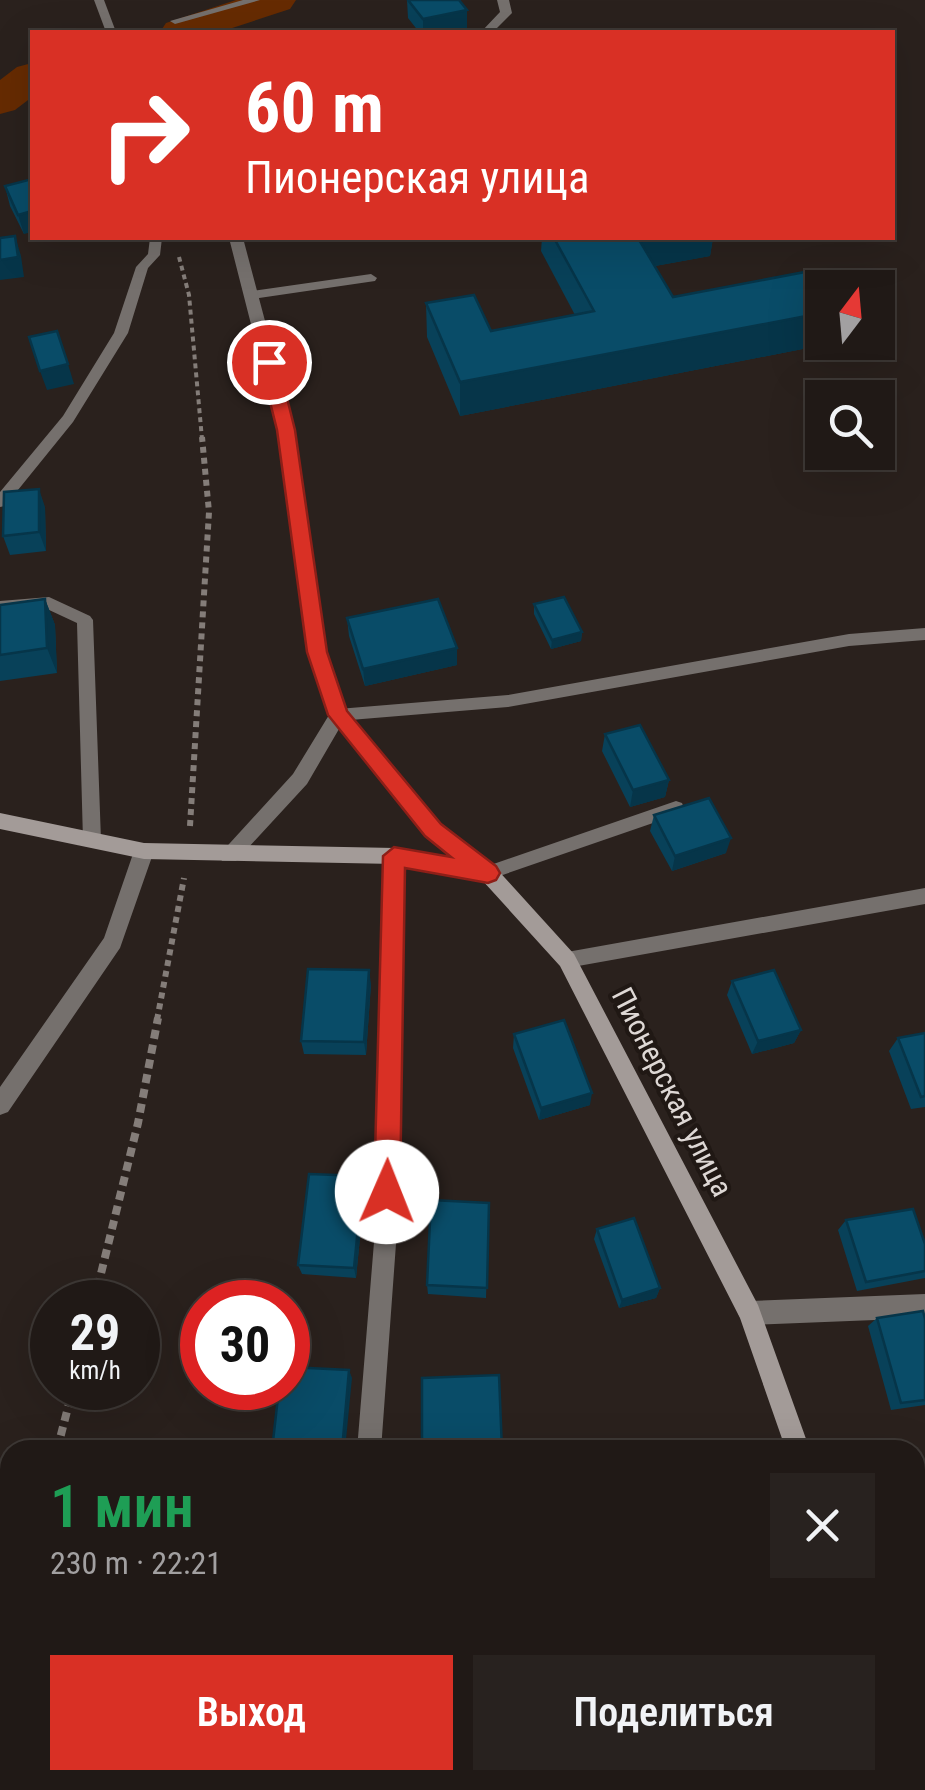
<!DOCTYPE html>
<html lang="ru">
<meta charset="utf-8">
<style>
:root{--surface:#201916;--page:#28221f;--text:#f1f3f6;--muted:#a2a0a1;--line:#3d3835;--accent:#d93025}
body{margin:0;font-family:"Roboto Condensed",sans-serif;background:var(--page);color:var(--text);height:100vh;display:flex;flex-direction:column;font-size:38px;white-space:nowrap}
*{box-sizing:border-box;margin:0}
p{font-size:32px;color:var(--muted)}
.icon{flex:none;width:55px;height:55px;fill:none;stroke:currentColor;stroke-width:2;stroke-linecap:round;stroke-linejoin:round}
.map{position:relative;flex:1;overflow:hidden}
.sheet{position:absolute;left:0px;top:1440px;width:925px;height:350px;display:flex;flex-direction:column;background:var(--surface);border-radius:30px 30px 0 0;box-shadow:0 10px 40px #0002,0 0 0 2px var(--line)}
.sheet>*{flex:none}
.hud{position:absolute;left:30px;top:30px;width:865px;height:210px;border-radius:0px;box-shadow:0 10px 40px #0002,0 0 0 2px var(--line);background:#d93025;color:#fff;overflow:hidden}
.needle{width:65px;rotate:16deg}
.fabs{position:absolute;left:805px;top:270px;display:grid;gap:20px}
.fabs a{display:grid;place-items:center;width:90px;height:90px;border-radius:0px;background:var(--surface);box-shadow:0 10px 40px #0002,0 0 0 2px var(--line);font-size:50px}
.speed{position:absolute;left:30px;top:1280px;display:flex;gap:20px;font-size:50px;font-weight:700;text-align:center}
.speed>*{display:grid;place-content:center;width:130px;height:130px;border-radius:50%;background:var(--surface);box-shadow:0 10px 40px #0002,0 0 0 2px var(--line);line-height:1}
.speed small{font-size:25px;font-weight:400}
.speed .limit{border:15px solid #d22;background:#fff;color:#111}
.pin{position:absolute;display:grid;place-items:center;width:85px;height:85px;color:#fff;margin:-42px;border:5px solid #fff;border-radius:50%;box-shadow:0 2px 10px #0007}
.me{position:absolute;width:110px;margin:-55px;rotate:1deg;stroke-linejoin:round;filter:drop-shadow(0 0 8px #0008)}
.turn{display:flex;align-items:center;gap:35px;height:210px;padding:0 50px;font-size:45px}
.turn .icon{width:130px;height:130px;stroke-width:2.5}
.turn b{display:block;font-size:70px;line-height:85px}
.round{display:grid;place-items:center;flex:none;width:105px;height:105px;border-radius:0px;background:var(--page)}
.head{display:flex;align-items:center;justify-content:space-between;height:170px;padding:0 50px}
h1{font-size:60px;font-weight:600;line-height:75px;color:#1e9e55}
.action{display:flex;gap:20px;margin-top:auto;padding:20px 50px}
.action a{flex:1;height:115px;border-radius:0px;background:var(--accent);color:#fff;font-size:40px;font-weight:600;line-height:115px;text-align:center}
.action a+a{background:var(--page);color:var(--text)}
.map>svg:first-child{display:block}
</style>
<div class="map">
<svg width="925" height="1790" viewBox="0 0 925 1790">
<rect width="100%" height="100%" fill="#2a211d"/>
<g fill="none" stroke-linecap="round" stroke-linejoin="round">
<!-- river -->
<path fill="#662b02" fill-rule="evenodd" d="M236,0H296L290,9L220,32H160L166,23Z
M32,63V97L15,110L0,114V80L17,67Z"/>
<!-- path-far2 -->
<path stroke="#847d79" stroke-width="4" stroke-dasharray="5 4" stroke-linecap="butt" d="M179,257L189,295L202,439"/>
<!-- path-far1 -->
<path stroke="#847d79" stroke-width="6" stroke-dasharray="6 5" stroke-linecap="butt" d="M190,826L209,512L202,437
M157,1020L184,878"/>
<!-- path -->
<path stroke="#847d79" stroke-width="8" stroke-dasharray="9 6" stroke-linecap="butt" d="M94,1302L138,1123L158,1018
M57,1450L73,1388
M0,1622L10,1593"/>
<!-- lane -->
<path fill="#75706d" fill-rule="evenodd" d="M94,0H104L116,32H106Z
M243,0H260L175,24L170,21Z
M150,238H162L160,255L148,268L128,333L73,422L5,506L0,507V492L63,416L114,333L136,267L148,254Z
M371,274L377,278L375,281L252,299L246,295L252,291Z
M49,597L90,616L93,620L101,840L98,845H86L83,840L77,623L47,609L0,613V601Z
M925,628V640L849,646L508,707L338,721L330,715L338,709L508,695L849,634Z
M676,801L682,803L684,808L682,813L488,880L482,878L479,873L482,868Z
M925,888V904L567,968L561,966L558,960L561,954L567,952Z"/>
<!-- street -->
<path fill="#75706d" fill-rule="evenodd" d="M497,0H509L512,13L493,32H481L500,12Z
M229,238H243L294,430L326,651L346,712L440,824L495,867L498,873L495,879C461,889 362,757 339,729L307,784L236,861H222L219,855L293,774L329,715L308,651L278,430Z
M144,843L151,845L154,851L120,948L8,1112L0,1115V1087L104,938L134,851L137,845Z
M395,848L402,850L405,856L397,1230L381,1450H357L375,1230L385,856L388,850Z
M925,1294V1318L750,1325L742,1321L738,1313L742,1305L750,1301Z
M307,1780H335L333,1790H305Z"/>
<!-- secondary -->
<path fill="#a39b98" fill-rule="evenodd" d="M0,813L144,843L395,848L495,867L574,954L758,1305L810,1450H786L740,1318L560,966L482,880L395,864L144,859L0,829Z
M915,1775L920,1790H892L889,1780H915Z"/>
</g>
<!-- wall -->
<path fill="#084159" d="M407,0H459L467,10V29L451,32H419L408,18Z
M32,179L24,234L10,206L5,186Z
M542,238H713L710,256L655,266L673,297L823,342V345L460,416L427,337L426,303L491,331L575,315L541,251Z
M45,507L46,551L10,555L3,536Z
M45,599L55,625L57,673L0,681V605Z
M534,604L582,632L581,641L551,649L534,614Z
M347,618L457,648V665L365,686L349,636Z
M605,734L669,780L665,797L630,807L602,751Z
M654,815L726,853L672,871L650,831Z
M732,981L801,1030L794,1043L752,1054L727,995Z
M371,984L366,1055L304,1054L301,1041Z
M925,1033V1107L911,1109L889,1051L898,1038Z
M514,1034L590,1105L539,1120L513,1048Z
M363,1176L365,1187L356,1278L302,1274L298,1265Z
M489,1203L486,1298L428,1294L427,1285Z
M846,1220L925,1244V1278L857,1291L838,1230Z
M597,1229L660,1288L656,1298L619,1308L594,1239Z
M877,1318L925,1319V1405L891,1410L868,1326Z
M751,1780H826L828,1790H752Z"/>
<!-- shaded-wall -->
<path fill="#063549" d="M467,10V29L451,32H423V19Z
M32,211V232L24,234L18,215Z
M15,236L21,256L24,277L0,280V260Z
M636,238H713L710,256L633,270Z
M822,313L823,345L460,416V382Z
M68,364L74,384L47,390L40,371Z
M39,489L45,507L46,551L39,532Z
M45,599L55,625L57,673L47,648Z
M582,632L581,641L551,649L552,640Z
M457,648V665L365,686L363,669Z
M669,780L665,797L630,807L633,790Z
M731,838L726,853L672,871L675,856Z
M369,970L371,984L366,1055L364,1042Z
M801,1030L794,1043L752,1054L758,1041Z
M592,1093L590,1105L539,1120L541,1108Z
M363,1176L365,1187L356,1278L354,1268Z
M660,1288L656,1298L619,1308L622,1300Z
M349,1370L352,1378L345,1450H342Z"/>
<!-- building -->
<path fill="#094c68" stroke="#063549" stroke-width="2.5" d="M408,0H459L467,10L423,19Z
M32,179V211L18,215L5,186Z
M15,236L18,257L0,260V238Z
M554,238H638L673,297L805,272L822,298V313L460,382L426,303L474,295L491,331L594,311Z
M57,331L68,364L40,371L29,337Z
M39,489V532L3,536L4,492Z
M564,597L582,632L552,640L534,604Z
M45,599L47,648L0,655V605Z
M438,599L457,648L363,669L347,618Z
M640,725L669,780L633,790L605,734Z
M709,798L731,838L675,856L654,815Z
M308,969L369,970L364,1042L301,1041Z
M774,970L801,1030L758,1041L732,981Z
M564,1020L592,1093L541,1108L514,1034Z
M925,1033V1096L921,1097L898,1038Z
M309,1174L363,1176L354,1268L298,1265Z
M431,1200L489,1203L487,1288L427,1285Z
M913,1209L925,1244V1271L866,1282L846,1220Z
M634,1218L660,1288L622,1300L597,1229Z
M923,1311L925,1319V1400L901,1403L877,1318Z
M288,1367L349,1370L342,1450H272L279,1388H288Z
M499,1375L502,1450H422V1378Z
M734,1441L737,1450H709Z
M394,1780H445L443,1790H427Z
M758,1780H826L828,1790H759Z"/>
<!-- route -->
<path fill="#d93025" stroke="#8d1f18" stroke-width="2.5" d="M269,357L278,362L295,430L327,652L347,711L441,824L496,866L500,873L496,880L488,883L405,868L400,1192L396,1201L387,1205L378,1201L374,1192L383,856L394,847L451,857L425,836L328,715L307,652L277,430L260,362Z"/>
<g text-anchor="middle" stroke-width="8" stroke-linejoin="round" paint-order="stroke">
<!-- street labels -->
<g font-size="30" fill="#ded8d5" stroke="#201814">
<text transform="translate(672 1092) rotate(63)" y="10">Пионерская улица</text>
</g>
</g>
</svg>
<div class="fabs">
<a><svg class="needle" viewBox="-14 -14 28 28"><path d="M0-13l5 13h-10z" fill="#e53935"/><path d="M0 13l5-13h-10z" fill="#a2a0a1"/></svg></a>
<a><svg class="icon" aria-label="search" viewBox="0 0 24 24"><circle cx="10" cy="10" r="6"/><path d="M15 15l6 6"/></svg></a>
</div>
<div class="speed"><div>29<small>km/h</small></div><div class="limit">30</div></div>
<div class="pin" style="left:269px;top:362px;background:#d93025"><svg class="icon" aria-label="arrive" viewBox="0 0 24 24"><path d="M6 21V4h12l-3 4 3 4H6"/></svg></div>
<svg class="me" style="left:387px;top:1192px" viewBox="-20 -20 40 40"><circle r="19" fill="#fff"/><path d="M0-13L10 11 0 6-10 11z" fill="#d93025"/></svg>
<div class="hud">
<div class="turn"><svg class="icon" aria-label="right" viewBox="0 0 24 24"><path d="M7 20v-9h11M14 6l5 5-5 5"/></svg><div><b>60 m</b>Пионерская улица</div></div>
</div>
<section class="sheet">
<div class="head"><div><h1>1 мин</h1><p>230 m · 22:21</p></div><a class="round"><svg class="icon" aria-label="close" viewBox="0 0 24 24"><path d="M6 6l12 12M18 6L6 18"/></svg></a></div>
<div class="action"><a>Выход</a><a>Поделиться</a></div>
</section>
</div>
